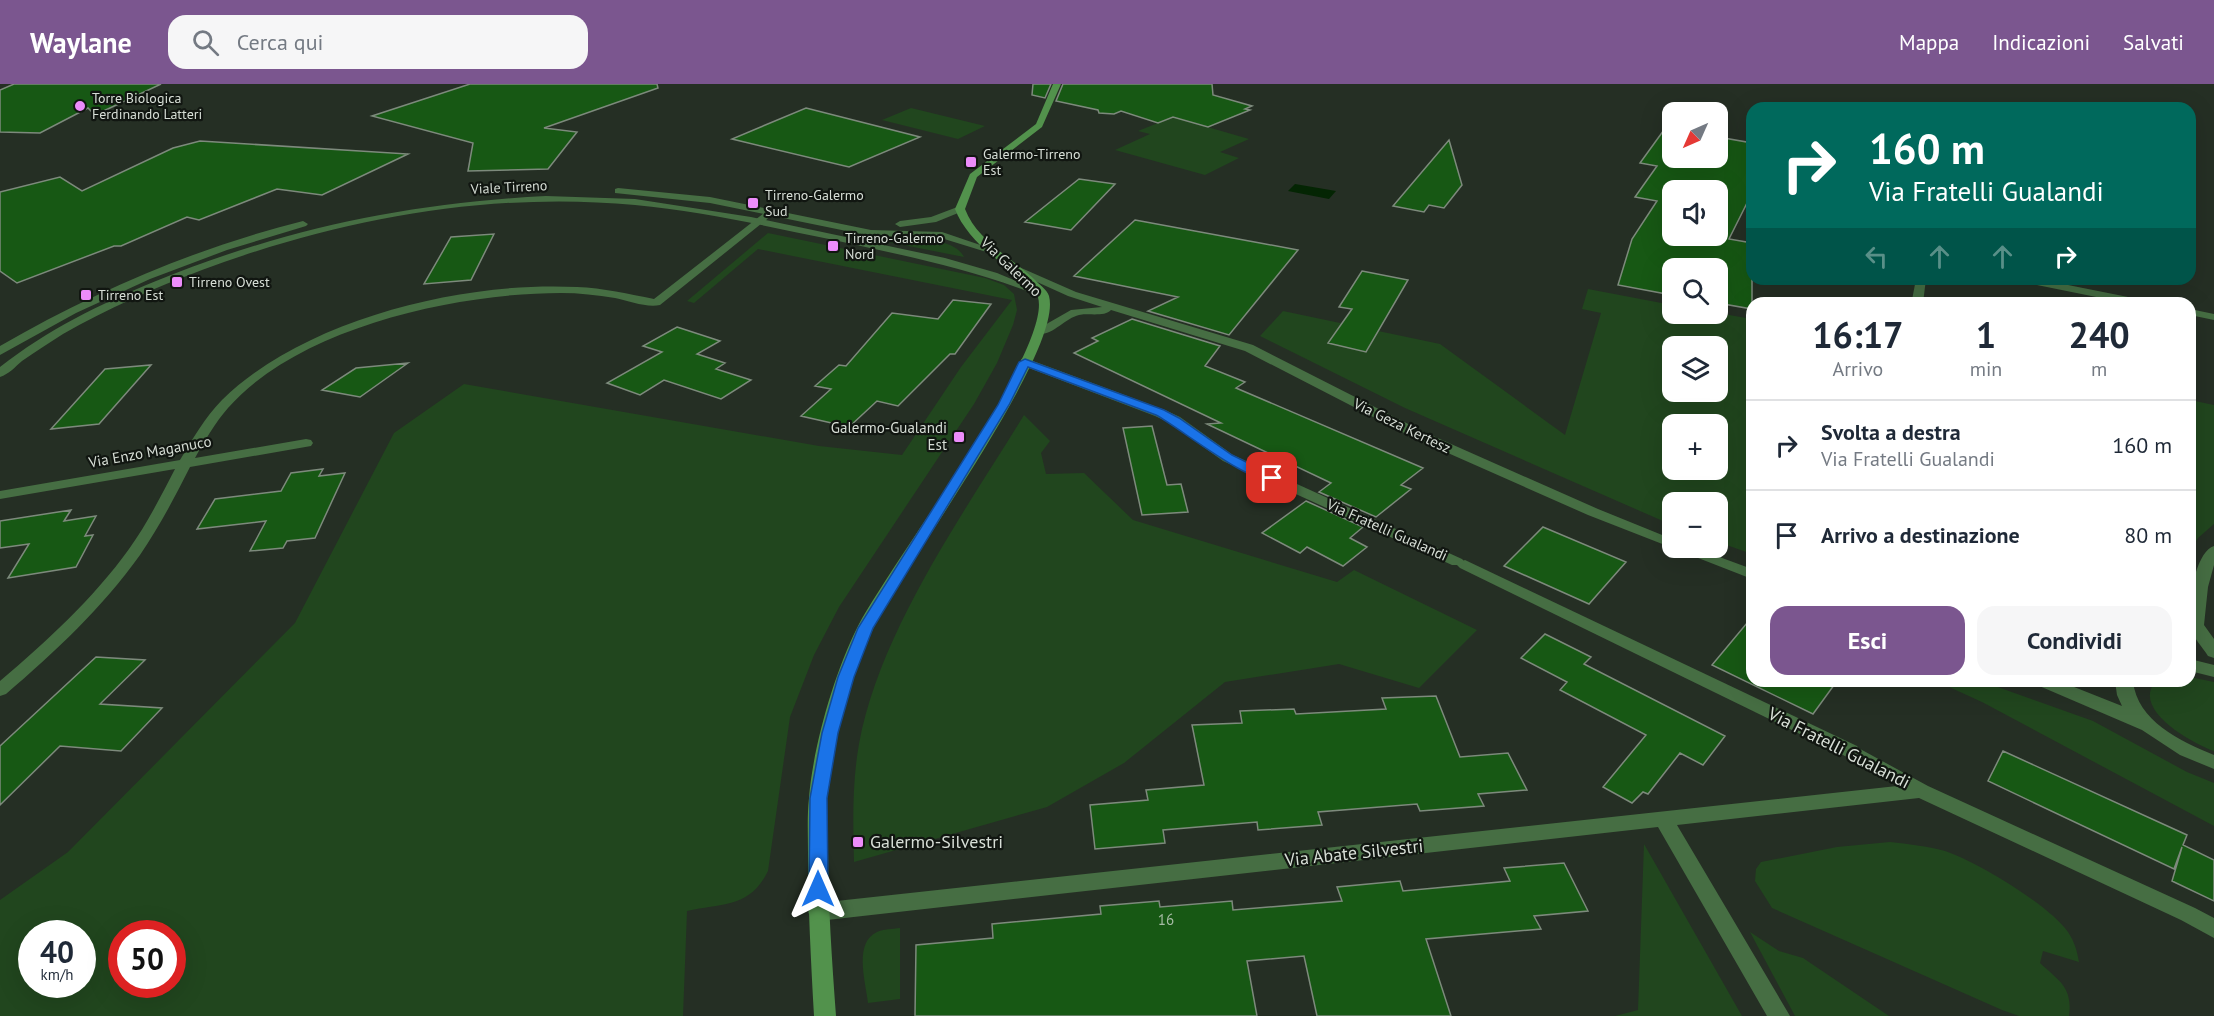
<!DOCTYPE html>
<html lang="it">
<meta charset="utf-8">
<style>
:root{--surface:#fff;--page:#f6f6f7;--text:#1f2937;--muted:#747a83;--line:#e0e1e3;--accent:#7b568f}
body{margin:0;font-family:"PT Sans",sans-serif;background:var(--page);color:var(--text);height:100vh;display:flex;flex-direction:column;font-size:22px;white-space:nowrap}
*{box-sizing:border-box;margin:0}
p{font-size:20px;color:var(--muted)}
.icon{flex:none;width:33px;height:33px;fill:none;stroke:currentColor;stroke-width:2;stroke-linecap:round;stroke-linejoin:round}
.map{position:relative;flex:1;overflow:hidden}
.panel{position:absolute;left:1746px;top:213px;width:450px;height:390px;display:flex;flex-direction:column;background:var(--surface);border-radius:18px;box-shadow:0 6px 24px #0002}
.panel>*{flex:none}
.top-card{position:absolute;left:1746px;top:18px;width:450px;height:183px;border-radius:18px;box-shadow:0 6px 24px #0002;background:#00695c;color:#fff;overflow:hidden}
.needle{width:39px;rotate:225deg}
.tools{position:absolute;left:1662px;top:18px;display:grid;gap:12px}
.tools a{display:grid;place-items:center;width:66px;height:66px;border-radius:12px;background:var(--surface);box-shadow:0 6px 24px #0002;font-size:30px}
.speed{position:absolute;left:18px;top:836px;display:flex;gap:12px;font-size:30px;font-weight:700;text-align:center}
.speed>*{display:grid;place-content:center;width:78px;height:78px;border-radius:50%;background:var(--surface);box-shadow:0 6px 24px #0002;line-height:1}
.speed small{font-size:15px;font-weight:400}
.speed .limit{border:9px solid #d22;background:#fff;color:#111}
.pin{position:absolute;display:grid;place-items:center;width:51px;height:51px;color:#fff;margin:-26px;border-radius:12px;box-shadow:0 3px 9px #0006}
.me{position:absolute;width:66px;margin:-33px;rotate:0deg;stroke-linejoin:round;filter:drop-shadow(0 0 4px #0008)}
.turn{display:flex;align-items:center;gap:21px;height:126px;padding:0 24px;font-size:27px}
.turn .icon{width:78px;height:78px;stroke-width:2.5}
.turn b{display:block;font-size:42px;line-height:51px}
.lanes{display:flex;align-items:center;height:57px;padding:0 24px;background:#0003;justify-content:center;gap:30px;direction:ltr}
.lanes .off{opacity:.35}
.eta{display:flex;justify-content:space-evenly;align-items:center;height:102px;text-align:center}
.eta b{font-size:36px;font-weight:600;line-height:42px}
.cta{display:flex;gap:12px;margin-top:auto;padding:12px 24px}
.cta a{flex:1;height:69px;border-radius:18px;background:var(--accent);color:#fff;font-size:24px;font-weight:600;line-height:69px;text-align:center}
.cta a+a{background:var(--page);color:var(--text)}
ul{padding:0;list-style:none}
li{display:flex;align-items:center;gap:18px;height:90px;padding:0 24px;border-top:2px solid var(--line)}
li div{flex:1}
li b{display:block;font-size:22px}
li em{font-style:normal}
header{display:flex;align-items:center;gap:36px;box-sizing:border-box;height:84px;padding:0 30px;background:var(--accent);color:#fff}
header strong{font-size:28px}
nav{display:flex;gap:33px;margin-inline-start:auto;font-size:21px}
.search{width:420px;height:54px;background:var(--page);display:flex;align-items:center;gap:15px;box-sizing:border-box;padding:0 21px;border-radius:18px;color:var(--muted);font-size:22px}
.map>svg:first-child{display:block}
</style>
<header>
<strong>Waylane</strong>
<div class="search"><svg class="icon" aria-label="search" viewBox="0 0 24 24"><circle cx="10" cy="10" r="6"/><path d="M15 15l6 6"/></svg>Cerca qui</div>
<nav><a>Mappa</a><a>Indicazioni</a><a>Salvati</a></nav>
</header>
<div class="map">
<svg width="2214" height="932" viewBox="0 0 2214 932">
<rect width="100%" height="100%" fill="#252f24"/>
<!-- green -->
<path fill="#21461e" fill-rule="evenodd" d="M911,24L985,42L958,55L882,36Z
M1173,33L1249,55L1220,68L1239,74L1205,91L1115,66L1150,50L1138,47Z
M768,149L985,194L1004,201L1014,210L1017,226L1013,241L997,279L974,320L839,523L814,571L790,633L768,787C750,824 723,819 687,827L683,932H0V816L68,768L295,539L394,349L464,300L819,362L902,371L961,283L1012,216L758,165L694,219L687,217ZM32,849H82V900H32ZM122,849H172V900H122Z
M873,155C896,156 952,149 964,173Z
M1588,205L1672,221V230L1718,229L1752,235V470L1718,458V418H1672V441L1405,324L1260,252L1283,227L1440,260L1565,351L1601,229L1582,225ZM1672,262H1718V308H1672ZM1672,340H1718V386H1672Z
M2190,316L2214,321V440L2198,454L2190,467Z
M1024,331L1050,357L1041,369L1046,390L1084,389L1133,436L1337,498L1354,486L1477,546L1419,604L1339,580L1225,598L1124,679L1047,723L854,778C853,739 852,699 859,660C880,546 964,429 1024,331Z
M2190,593L2214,598V667C2192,659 2132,626 2155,598L2190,597Z
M1936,597H1981L2093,637L2187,688L2214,699V742L1982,618Z
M1890,758C1908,760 1927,762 1945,767C1976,777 2049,821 2068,848C2074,857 2077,866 2079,878L2043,867L2040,879C2059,897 2073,903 2069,932H2019L2002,926L1772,824L1755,797L1756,785L1761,778L1837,763Z
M1644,760L1742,932H1615L1638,926Z
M900,844V915L868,919C866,899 853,859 877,848C883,845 893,845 900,844Z
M1750,848L1779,867L1803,874L1889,932H1795Z"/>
<!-- water -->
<path fill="#042503" d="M1295,100L1336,107L1329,115L1288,107Z"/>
<!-- building -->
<path fill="#175814" stroke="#7d8a7c" stroke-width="1.5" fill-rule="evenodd" d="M14,0H161L95,31L88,24L40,49L0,48V6Z
M470,0H657L658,4L544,44L577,48L548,85L468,87L473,59L372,32Z
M1033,0H1051L1045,14L1032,11Z
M1063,0H1212L1213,11L1252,22L1245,25L1250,26L1208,43L1173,33L1158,39L1121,27L1114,30L1099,29L1098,26L1056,17Z
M806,24L920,53L849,83L732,55Z
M1669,39L1672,42V74H1718V53L1752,59V109L1729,155L1752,159V225L1718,219V184H1672V211L1618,201L1632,155L1657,117L1635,113L1657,82L1640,79ZM1672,106H1718V152H1672Z
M1449,56L1462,101L1444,124L1429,121L1424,128L1393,122Z
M200,57L408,70L322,111L277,105L199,136L187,133L121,162H114L17,199L0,187V108L60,93L82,107L173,64Z
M1079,95L1115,100L1071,146L1025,138Z
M1135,136L1260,159L1298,166L1229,251L1148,227L1178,213L1074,192Z
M494,150L471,196L424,200L451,153Z
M1362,187L1408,196L1366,268L1328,259L1352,225L1339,223Z
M953,216L991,220L955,270H950L898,322L877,317L849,343L801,332L831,305L815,302L839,281L846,282L892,229L938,235Z
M1132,235L1220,262L1205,282L1245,298L1236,304L1423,384L1401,401L1411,405L1376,433L1319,408L1331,399L1207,340L1221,339L1074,269L1098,257L1092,254Z
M677,243L720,257L697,270L725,279L716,285L751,296L721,315L664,296L640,311L607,299L662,268L643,262Z
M408,279L360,313L322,306L356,284Z
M151,281L99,340L51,345L105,285Z
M1152,342L1167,401L1181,400L1188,428L1142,431L1123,344Z
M323,385L319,392L345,389L315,454L287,457L283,464L250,467L266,437L197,445L215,415L281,407L291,389Z
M1306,417L1363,443L1350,454L1367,463L1343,482L1307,463L1300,469L1262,449Z
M71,426L64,437L96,432L85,452L93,451L76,483L8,494L29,460L0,464V437Z
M1543,443L1626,478L1589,520L1504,482Z
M1752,533V597H1837L1813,630L1712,581Z
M1545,550L1591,573L1584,580L1725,652L1703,681L1680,669L1648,710L1643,708L1632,719L1603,703L1646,651L1560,606L1567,598L1521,574Z
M96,573L145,576L100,620L162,624L121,667L60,662L0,721V662Z
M1436,612L1460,673L1508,669L1527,706L1478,710L1484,722L1420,727L1417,720L1318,728L1322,741L1258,746L1257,738L1163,746L1165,759L1095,765L1090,721L1148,716L1146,706L1204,701L1192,641L1242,639L1240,627L1294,625L1296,630L1386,625L1382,614Z
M2003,667L2187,751L2183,761L2214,776V817L2172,797L2182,763L2174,785L1988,697Z
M1564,779L1588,827L1534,832L1541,845L1426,855L1451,932H1317L1304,872L1247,877L1257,932H915L916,861L993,854L992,840L1101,830L1100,822L1159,817L1160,823L1232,817L1233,826L1342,817L1337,803L1400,797L1403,807L1510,797L1504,784Z"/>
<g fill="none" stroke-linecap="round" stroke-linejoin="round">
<!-- pedestrian -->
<path fill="#466e43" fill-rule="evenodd" d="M1465,476L1857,662L1860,667L1857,672L1851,674L1845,672L1460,484L1457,481L1460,478Z"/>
<!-- minor -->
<path fill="#466e43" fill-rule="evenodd" d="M768,126L776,128L660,221C647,224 629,217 615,214C597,211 579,209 561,209C457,209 299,243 228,324C215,339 205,356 195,374L306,355L311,356L313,359L311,362L190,383C175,413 159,443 140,471C102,524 55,568 6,610L0,612V597C47,557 93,515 129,465C147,440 161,412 175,385L0,415V407L180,376C192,356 205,333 222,316C304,235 464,197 577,203C603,204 629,210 654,215Z
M1019,183L1076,208L1253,261L1424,348L1598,425L1672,455V464H1695L1752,485V495L1588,431L1414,354L1245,267L1111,226C1105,233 1090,229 1079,231C1065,234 1052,253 1036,250V246L1071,226L1102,223L1068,212L1015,188L1014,186Z
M1916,195H1926L1923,219H1890L1896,216H1912Z
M2017,195H2038L2143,216L2149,219H2126L2022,198Z
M2190,225L2214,230V236L2190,231Z
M1025,274L1165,326L1180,333L1233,371L1462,475L1465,478L1462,481H1452L1223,377L1170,339L1155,332L1021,281V275Z
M2214,462V481L2208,503L2204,541L2214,555V574L2208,572C2203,564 2193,553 2190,544C2185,527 2195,467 2214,462Z
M2190,575L2214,581V593L2190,587Z
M2034,597H2059L2122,622L2117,611L2115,597H2133C2137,637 2180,657 2214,671V685L2180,671L2142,646L2037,601Z
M1851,660L1928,702L2195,824L2214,834V854L2181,836L1919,714L1677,741L1790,932H1767L1658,743L818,837L811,834L808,828L811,822L818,819L1897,702L1845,672L1842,667L1845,662Z"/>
<!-- tertiary -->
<path fill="#466e43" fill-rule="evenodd" d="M618,104L710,113L871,146L942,148L998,167L993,170L941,154L871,152L710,119L615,109V105Z
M546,112L635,115L751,133L945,174L997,189L1048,210L1047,212H1039C971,184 901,171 829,155C765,142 701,127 635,121C489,107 339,135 202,186C154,204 107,225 63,250C49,259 35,268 22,277C15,283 9,290 0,293V283C47,246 100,220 156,197C283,145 409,119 546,112Z
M960,122L965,125L963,127L936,138L900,143L895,140L900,137L931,133Z
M303,137L308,140L306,142L227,166L150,195L76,229L0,271V262C95,207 196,164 303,137Z"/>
<!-- secondary -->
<path fill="#52924c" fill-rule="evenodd" d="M1053,0H1061L1042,43L977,93L965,125C977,157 1014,175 1037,198C1041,202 1047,206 1049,212C1064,268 903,481 873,545C852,589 831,666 827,715C826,731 828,748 828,765C828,821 832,876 836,932H814C811,877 808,823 808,769C808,751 807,732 809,714C813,663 834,590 857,544C887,484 1053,266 1038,213C1034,199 1003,180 991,171C977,159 961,142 955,125L970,90L1036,40Z"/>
</g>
<!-- route -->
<path fill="#1a73e8" stroke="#114b97" stroke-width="1.5" d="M1025,275L1164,326L1179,334L1232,371L1279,394L1277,397C1253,403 1180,344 1156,331L1028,283L1009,321L873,544L854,593L838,649L827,714L828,805L825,811L818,813L812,811L809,805L810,714L822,649L838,593L858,544L998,321L1019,278Z"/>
<!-- markers -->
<g fill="#ec8cfa" stroke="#111611" stroke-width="2">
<circle cx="80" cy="22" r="6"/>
<rect x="965" y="72" width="12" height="12" rx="3"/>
<rect x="747" y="113" width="12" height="12" rx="3"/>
<rect x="827" y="156" width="12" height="12" rx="3"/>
<rect x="171" y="192" width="12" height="12" rx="3"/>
<rect x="80" y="205" width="12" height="12" rx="3"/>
<rect x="953" y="347" width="12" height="12" rx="3"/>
<rect x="852" y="752" width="12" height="12" rx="3"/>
</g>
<g text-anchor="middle" stroke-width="4.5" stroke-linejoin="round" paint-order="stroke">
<!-- far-poi labels -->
<g font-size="14" fill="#d7ded6" stroke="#111611" text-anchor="start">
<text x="92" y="19">Torre Biologica<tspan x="92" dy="16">Ferdinando Latteri</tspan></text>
<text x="983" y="75">Galermo-Tirreno<tspan x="983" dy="16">Est</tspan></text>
<text x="765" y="116">Tirreno-Galermo<tspan x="765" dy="16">Sud</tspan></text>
<text x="845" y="159">Tirreno-Galermo<tspan x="845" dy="16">Nord</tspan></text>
<text x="189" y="203">Tirreno Ovest</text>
<text x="98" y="216">Tirreno Est</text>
</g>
<!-- far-street labels -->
<g font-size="14" fill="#d7ded6" stroke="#111611">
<text transform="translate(509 103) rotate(-3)" y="5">Viale Tirreno</text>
</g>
<!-- street labels -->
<g font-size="15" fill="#d7ded6" stroke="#111611">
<text transform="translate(1011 183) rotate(44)" y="5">Via Galermo</text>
<text transform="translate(1402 342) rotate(26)" y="5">Via Geza Kertesz</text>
<text transform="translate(150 368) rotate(-10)" y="5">Via Enzo Maganuco</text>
<text transform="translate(1387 446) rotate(24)" y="5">Via Fratelli Gualandi</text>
</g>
<!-- poi labels -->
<g font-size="15" fill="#d7ded6" stroke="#111611" text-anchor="end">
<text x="947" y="349">Galermo-Gualandi<tspan x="947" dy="17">Est</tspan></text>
</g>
<!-- near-number labels -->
<g font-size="15" fill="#a7bca6">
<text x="1166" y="841">16</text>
</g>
<!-- near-street labels -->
<g font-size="18" fill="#d7ded6" stroke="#111611">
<text transform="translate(1839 664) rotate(27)" y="6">Via Fratelli Gualandi</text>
<text transform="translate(1354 769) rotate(-6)" y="6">Via Abate Silvestri</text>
</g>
<!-- near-poi labels -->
<g font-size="18" fill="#d7ded6" stroke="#111611" text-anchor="start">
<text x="870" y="764">Galermo-Silvestri</text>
</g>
</g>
</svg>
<div class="tools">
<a><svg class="needle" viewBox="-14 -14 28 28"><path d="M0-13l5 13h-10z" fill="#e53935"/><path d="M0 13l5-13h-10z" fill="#747a83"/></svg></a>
<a><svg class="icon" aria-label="sound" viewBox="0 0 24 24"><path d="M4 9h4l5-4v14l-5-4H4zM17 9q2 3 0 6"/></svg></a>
<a><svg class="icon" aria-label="search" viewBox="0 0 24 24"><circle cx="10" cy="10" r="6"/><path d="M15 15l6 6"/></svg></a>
<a><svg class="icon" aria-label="layers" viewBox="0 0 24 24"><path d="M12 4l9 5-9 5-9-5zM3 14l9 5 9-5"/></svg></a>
<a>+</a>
<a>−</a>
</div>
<div class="speed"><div>40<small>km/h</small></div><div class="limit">50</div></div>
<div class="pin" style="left:1272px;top:394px;background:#d93025"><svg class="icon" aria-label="arrive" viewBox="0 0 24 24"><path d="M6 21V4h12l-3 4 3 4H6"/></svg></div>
<svg class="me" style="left:818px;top:805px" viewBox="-20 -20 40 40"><path d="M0-17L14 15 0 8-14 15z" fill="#1a73e8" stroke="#fff" stroke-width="4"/></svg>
<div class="top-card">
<div class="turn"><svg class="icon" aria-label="right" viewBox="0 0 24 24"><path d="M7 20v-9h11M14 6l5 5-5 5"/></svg><div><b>160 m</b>Via Fratelli Gualandi</div></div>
<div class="lanes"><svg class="icon off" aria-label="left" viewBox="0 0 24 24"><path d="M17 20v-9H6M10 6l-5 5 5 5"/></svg><svg class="icon off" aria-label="ahead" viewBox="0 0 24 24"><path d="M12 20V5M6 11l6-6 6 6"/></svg><svg class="icon off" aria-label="ahead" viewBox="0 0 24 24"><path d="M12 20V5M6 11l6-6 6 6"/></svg><svg class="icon" aria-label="right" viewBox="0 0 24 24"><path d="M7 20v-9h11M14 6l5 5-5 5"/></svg></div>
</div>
<section class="panel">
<div class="eta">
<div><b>16:17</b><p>Arrivo</p></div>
<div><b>1</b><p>min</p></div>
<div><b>240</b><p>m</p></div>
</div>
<ul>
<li><svg class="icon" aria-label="right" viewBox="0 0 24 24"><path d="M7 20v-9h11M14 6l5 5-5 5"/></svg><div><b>Svolta a destra</b><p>Via Fratelli Gualandi</p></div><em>160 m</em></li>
<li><svg class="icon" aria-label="arrive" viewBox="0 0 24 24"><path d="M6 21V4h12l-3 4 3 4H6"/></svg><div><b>Arrivo a destinazione</b></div><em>80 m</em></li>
</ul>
<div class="cta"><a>Esci</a><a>Condividi</a></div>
</section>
</div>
